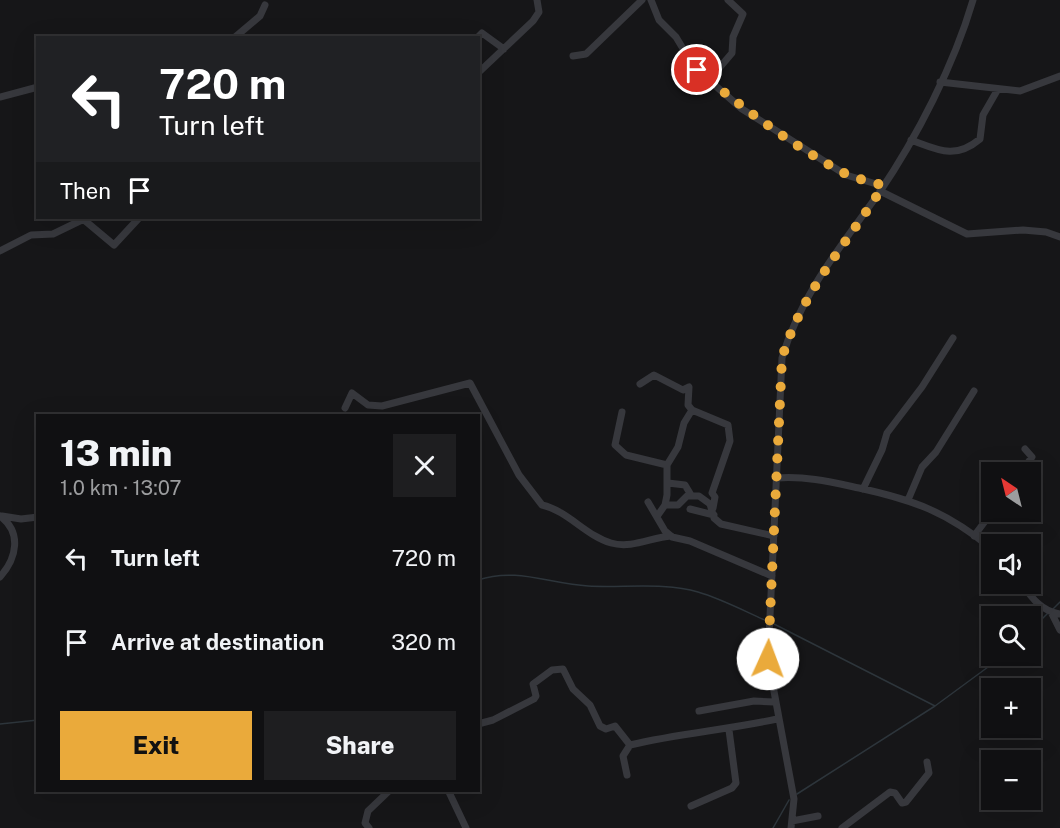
<!DOCTYPE html>
<meta charset="utf-8">
<style>
:root{--surface:#101012;--page:#1e1e20;--text:#f1f3f6;--muted:#9c9d9f;--line:#303032;--accent:#eaaa3b}
body{margin:0;font-family:"Public Sans",sans-serif;background:var(--page);color:var(--text);height:100vh;display:flex;flex-direction:column;font-size:22px;white-space:nowrap}
*{box-sizing:border-box;margin:0}
p{font-size:20px;color:var(--muted)}
.icon{flex:none;width:33px;height:33px;fill:none;stroke:currentColor;stroke-width:2;stroke-linecap:round;stroke-linejoin:round}
.map{position:relative;flex:1;overflow:hidden}
.details{position:absolute;left:36px;top:414px;width:444px;height:378px;display:flex;flex-direction:column;background:var(--surface);border-radius:0px;box-shadow:0 6px 24px #0002,0 0 0 2px var(--line)}
.details>*{flex:none}
.banner{position:absolute;left:36px;top:36px;width:444px;height:183px;border-radius:0px;box-shadow:0 6px 24px #0002,0 0 0 2px var(--line);background:#202124;color:#fff;overflow:hidden}
.needle{width:39px;rotate:325deg}
.buttons{position:absolute;left:981px;top:462px;display:grid;gap:12px}
.buttons a{display:grid;place-items:center;width:60px;height:60px;border-radius:0px;background:var(--surface);box-shadow:0 6px 24px #0002,0 0 0 2px var(--line);font-size:30px}
.pin{position:absolute;display:grid;place-items:center;width:51px;height:51px;color:#fff;margin:-26px;border:3px solid #fff;border-radius:50%;box-shadow:0 2px 6px #0007}
.me{position:absolute;width:66px;margin:-33px;rotate:2deg;stroke-linejoin:round;filter:drop-shadow(0 0 4px #0008)}
.turn{display:flex;align-items:center;gap:21px;height:126px;padding:0 24px;font-size:27px}
.turn .icon{width:78px;height:78px;stroke-width:2.5}
.turn b{display:block;font-size:42px;line-height:51px}
.then{display:flex;align-items:center;height:57px;padding:0 24px;background:#0003;gap:12px;font-size:22px}
.round{display:grid;place-items:center;flex:none;width:63px;height:63px;border-radius:0px;background:var(--page)}
.overview{display:flex;align-items:center;justify-content:space-between;height:102px;padding:0 24px}
h1{font-size:36px;font-weight:800;line-height:45px}
.primary-button{display:flex;gap:12px;margin-top:auto;padding:12px 24px}
.primary-button a{flex:1;height:69px;border-radius:0px;background:var(--accent);color:#111;font-size:24px;font-weight:800;line-height:69px;text-align:center}
.primary-button a+a{background:var(--page);color:var(--text)}
ul{padding:0;list-style:none}
li{display:flex;align-items:center;gap:18px;height:84px;padding:0 24px}
li div{flex:1}
li b{display:block;font-size:22px}
li em{font-style:normal}
.map>svg:first-child{display:block}
</style>
<div class="map">
<svg width="1060" height="828" viewBox="0 0 1060 828">
<rect width="100%" height="100%" fill="#161618"/>
<g fill="none" stroke-linecap="round" stroke-linejoin="round">
<!-- stream -->
<path stroke="#2d353b" stroke-width="1.5" d="M478,580C516,567 550,584 588,586C622,588 666,582 698,592C722,599 744,611 767,621
M1053,609L1060,602
M774,624L935,706
M1030,631L1049,612
M0,724L38,720
M797,794L935,706L1003,656
M773,828L789,800"/>
<!-- minor -->
<path stroke="#37383d" stroke-width="7" d="M651,0L659,20L676,37L694,67L742,109L846,175L883,186
M234,38L260,16L265,5
M477,38L482,33L504,49
M573,56L586,54L642,0
M478,73L533,21L539,12L537,0
M709,80L732,53L733,37L743,14L728,0
M940,82L1020,91L1060,76
M0,97L38,87
M911,140C938,150 955,160 980,139L983,115L998,89
M880,191L967,234L1023,230L1046,232L1060,237
M83,219L114,245L139,218
M0,251L31,235L53,234L86,218
M640,384L654,375L683,390L689,387L688,405L692,410L728,425L730,441L712,493L715,497L713,508
M345,408L352,393L368,405L382,406L470,383L519,475L542,505C568,511 586,536 611,543C632,549 652,537 671,536
M622,412L615,445L626,455L667,465
M1021,472L1032,457L1025,449
M777,478C807,476 831,482 859,488C914,500 947,512 992,549
M668,483L685,485L691,495
M863,489L882,450L887,433L922,387L953,338
M908,500L922,467L936,452L974,391
M648,502L665,531L672,537L690,541L772,576
M665,505H678L687,496H699L710,504L714,518L721,524L774,536
M690,509L714,515
M658,515L665,505L667,495V465L678,447L684,423L692,410
M0,516C22,532 17,558 0,577
M2,516L21,519L38,517
M974,536L992,512
M1022,584C1032,598 1041,611 1060,614
M1051,612L1060,630
M699,711L754,701L774,702
M478,724L493,720L534,699L536,696L533,684L552,670L563,669L573,689L590,705L600,726L606,729L615,726L630,745
M627,775L623,756L630,745C680,733 727,730 777,719
M448,790L466,828
M691,806L732,788L736,783L729,730
M792,821L818,816
M369,828L365,823L368,811L390,790
M791,828L794,799L768,659L782,358C801,294 841,246 879,193C917,137 954,65 973,0
M842,828L890,792L895,793L902,803L906,802L929,773L927,762"/>
</g>
<g fill="none" stroke-linecap="round" stroke-linejoin="round">
<!-- route -->
<path stroke="#eaaa3b" stroke-width="10" stroke-dasharray="0 18" d="M697,70C741,107 793,146 844,173C856,180 870,180 883,186C847,244 802,291 782,358L768,659"/>
</g>
</svg>
<div class="buttons">
<a><svg class="needle" viewBox="-14 -14 28 28"><path d="M0-13l5 13h-10z" fill="#e53935"/><path d="M0 13l5-13h-10z" fill="#9c9d9f"/></svg></a>
<a><svg class="icon" aria-label="sound" viewBox="0 0 24 24"><path d="M4 9h4l5-4v14l-5-4H4zM17 9q2 3 0 6"/></svg></a>
<a><svg class="icon" aria-label="search" viewBox="0 0 24 24"><circle cx="10" cy="10" r="6"/><path d="M15 15l6 6"/></svg></a>
<a>+</a>
<a>−</a>
</div>
<div class="pin" style="left:697px;top:70px;background:#d93025"><svg class="icon" aria-label="arrive" viewBox="0 0 24 24"><path d="M6 21V4h12l-3 4 3 4H6"/></svg></div>
<svg class="me" style="left:768px;top:659px" viewBox="-20 -20 40 40"><circle r="19" fill="#fff"/><path d="M0-13L10 11 0 6-10 11z" fill="#eaaa3b"/></svg>
<div class="banner">
<div class="turn"><svg class="icon" aria-label="left" viewBox="0 0 24 24"><path d="M17 20v-9H6M10 6l-5 5 5 5"/></svg><div><b>720 m</b>Turn left</div></div>
<div class="then">Then<svg class="icon" aria-label="arrive" viewBox="0 0 24 24"><path d="M6 21V4h12l-3 4 3 4H6"/></svg></div>
</div>
<section class="details">
<div class="overview"><div><h1>13 min</h1><p>1.0 km · 13:07</p></div><a class="round"><svg class="icon" aria-label="close" viewBox="0 0 24 24"><path d="M6 6l12 12M18 6L6 18"/></svg></a></div>
<ul>
<li><svg class="icon" aria-label="left" viewBox="0 0 24 24"><path d="M17 20v-9H6M10 6l-5 5 5 5"/></svg><div><b>Turn left</b></div><em>720 m</em></li>
<li><svg class="icon" aria-label="arrive" viewBox="0 0 24 24"><path d="M6 21V4h12l-3 4 3 4H6"/></svg><div><b>Arrive at destination</b></div><em>320 m</em></li>
</ul>
<div class="primary-button"><a>Exit</a><a>Share</a></div>
</section>
</div>
